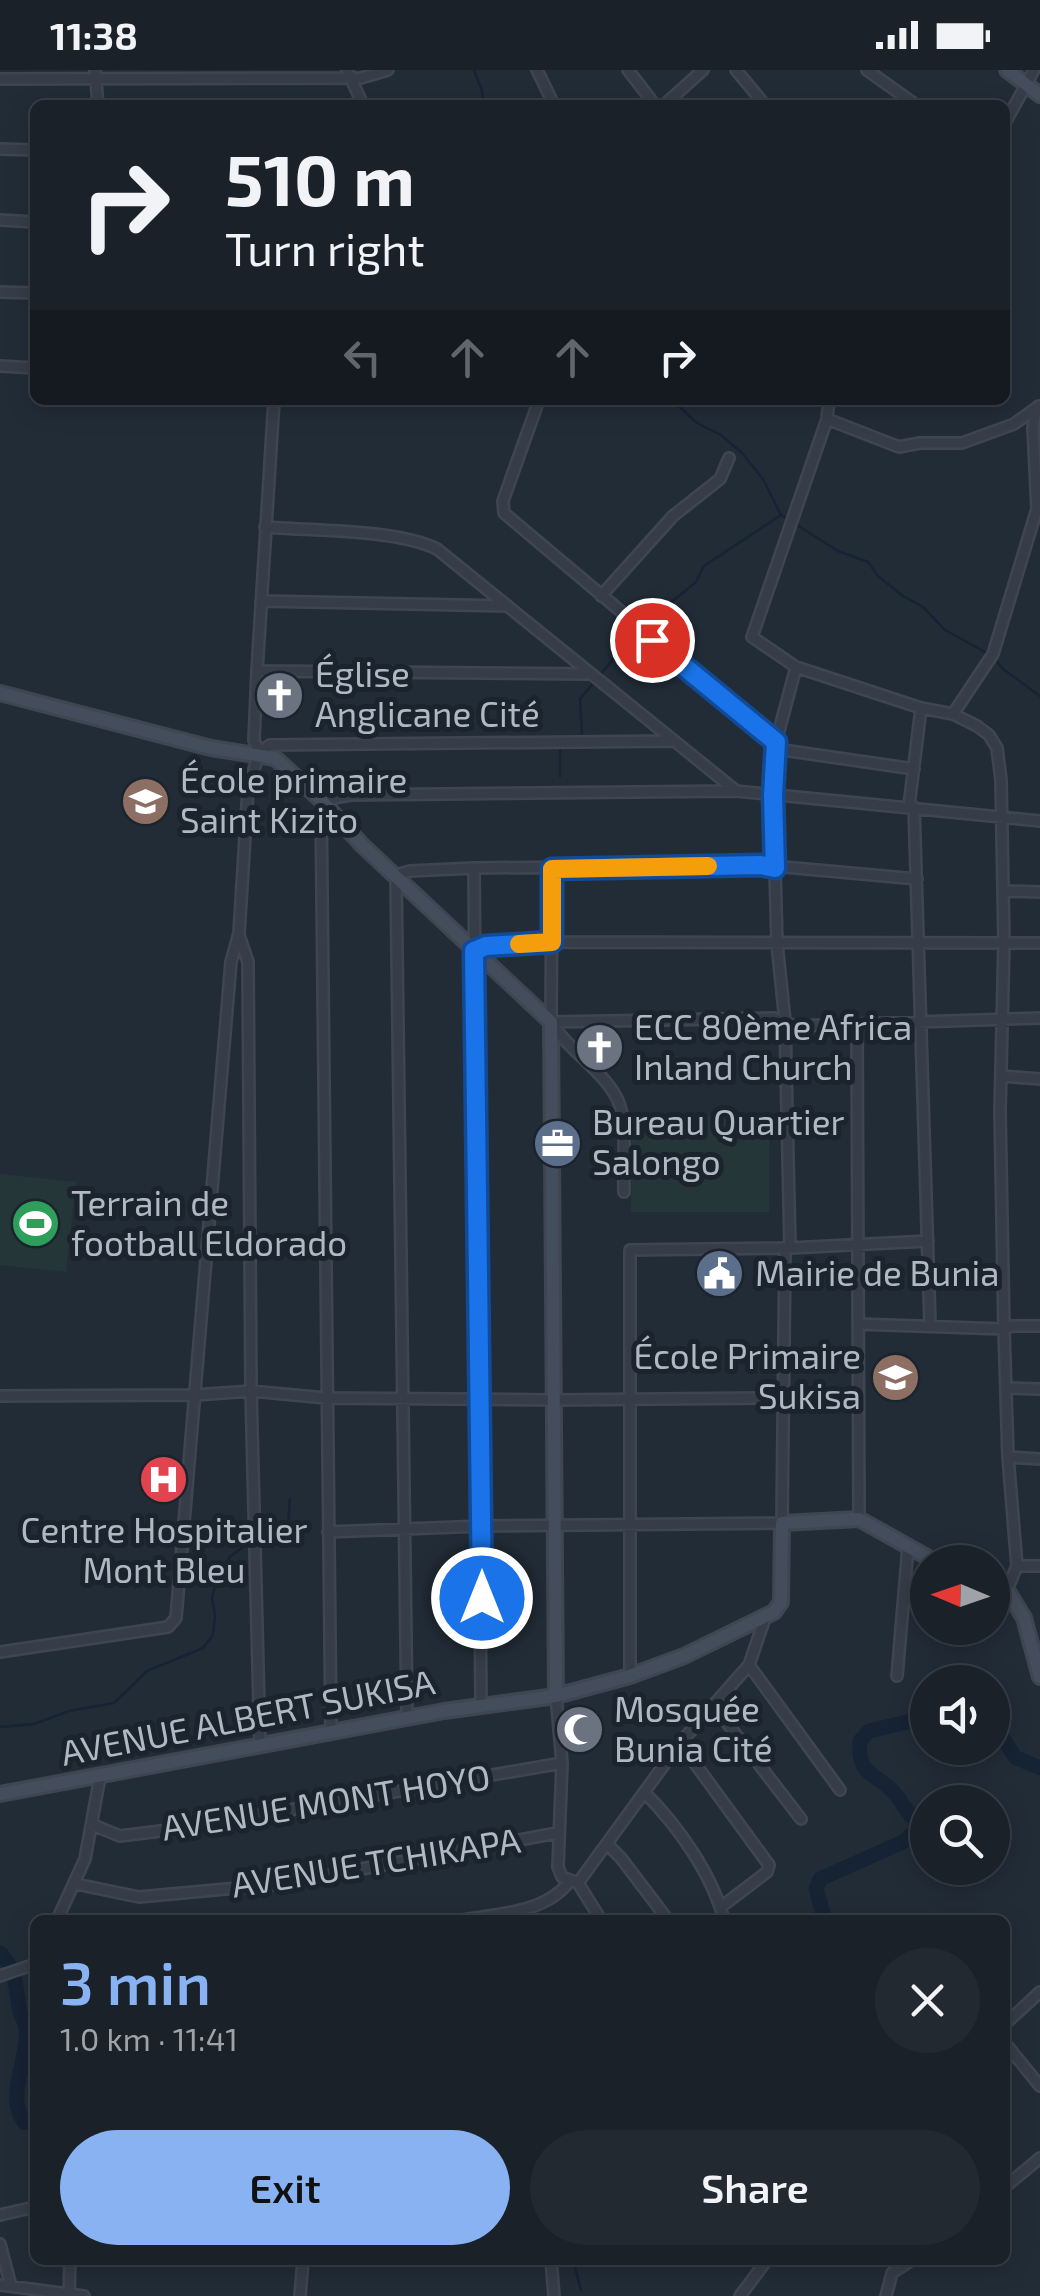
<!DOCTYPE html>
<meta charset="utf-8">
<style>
:root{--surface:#1a2129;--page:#232931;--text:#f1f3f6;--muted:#9fa3a8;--line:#383e46;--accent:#88b2f1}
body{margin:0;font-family:"Exo 2",sans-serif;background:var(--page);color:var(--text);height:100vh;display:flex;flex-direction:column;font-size:38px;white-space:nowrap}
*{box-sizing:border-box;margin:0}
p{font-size:32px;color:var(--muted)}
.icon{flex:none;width:55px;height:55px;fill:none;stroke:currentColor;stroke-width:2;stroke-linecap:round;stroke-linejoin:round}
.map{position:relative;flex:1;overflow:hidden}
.side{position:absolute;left:30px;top:1845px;width:980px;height:350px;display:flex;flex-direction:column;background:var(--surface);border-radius:15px;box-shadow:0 5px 25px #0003,0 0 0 2px var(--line)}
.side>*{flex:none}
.banner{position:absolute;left:30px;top:30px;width:980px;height:305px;border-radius:15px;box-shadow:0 5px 25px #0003,0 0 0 2px var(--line);background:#1a2129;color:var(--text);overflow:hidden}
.needle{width:65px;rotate:272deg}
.controls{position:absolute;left:910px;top:1475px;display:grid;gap:20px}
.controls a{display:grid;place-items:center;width:100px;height:100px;border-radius:50%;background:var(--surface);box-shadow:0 5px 25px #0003,0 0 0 2px var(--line);font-size:50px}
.pin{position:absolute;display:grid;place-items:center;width:85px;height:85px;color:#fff;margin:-42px;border:5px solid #fff;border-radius:50%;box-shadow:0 2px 10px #0007}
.me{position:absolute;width:110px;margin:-55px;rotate:0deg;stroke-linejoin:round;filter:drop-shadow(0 0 8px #0008)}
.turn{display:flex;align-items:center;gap:35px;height:210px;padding:0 30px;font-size:45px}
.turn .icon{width:130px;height:130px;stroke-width:2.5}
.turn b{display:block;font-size:70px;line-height:85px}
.lanes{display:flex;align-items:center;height:95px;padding:0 30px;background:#0003;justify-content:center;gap:50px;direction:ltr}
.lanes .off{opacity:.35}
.round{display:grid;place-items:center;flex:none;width:105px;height:105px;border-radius:52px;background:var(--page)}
.headline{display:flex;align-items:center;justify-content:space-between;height:170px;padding:0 30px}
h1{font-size:60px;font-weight:600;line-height:75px;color:var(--accent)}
.primary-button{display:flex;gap:20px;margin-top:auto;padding:20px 30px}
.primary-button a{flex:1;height:115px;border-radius:60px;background:var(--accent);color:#111;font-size:40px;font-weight:600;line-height:115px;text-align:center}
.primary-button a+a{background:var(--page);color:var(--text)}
.status{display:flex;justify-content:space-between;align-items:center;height:70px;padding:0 50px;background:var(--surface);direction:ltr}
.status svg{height:28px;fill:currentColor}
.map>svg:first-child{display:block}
</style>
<div class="status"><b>11:38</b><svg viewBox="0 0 49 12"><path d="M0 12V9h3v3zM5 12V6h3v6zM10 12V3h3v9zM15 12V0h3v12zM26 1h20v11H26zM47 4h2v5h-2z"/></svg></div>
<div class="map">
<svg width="1040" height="2226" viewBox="0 0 1040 2226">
<rect width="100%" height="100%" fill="#222c37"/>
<!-- green -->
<path fill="#243638" d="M632,1045L769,1046V1142H631Z
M0,1104L76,1112L66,1202L0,1195Z"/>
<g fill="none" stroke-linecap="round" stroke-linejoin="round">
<!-- stream -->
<path stroke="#162334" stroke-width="2.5" d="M474,0L482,21L483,35
M672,330L697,353L721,365L742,383L763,409L781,445L838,481L868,492L878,506L903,526L923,537L945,560L987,583
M657,569L669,534L696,512L704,496L781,445
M994,587L1003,599L1040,626
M561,667L582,666L580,629L615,587L641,594L653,576
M560,706V678
M258,1466L288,1454L290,1429
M0,1657L34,1654L69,1641L114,1633L147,1601L203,1578L213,1565L215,1546L212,1528L216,1511L230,1487L250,1471
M573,2190L581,2220"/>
<!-- river -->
<path stroke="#162334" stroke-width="15" d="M992,1652L1015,1687L1040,1698
M825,1850L816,1819L820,1809L905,1771L916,1760V1750C906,1742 903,1733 895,1724C876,1701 857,1708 860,1671L869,1661L928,1647
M0,1883C18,1901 15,1919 20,1942C22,1947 25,1952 26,1957C30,1986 5,2026 24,2052L35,2051"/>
<defs>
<path id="street" d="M95,0L98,35
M347,0L363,35
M537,0L554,35
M628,0L655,35
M736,0L765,35
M867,0L916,35
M0,9L361,8L388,0
M664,35L703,0
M1005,53L1034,0
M0,79L35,80
M0,150L35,152
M0,222L35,223
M0,296L35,298
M539,330L503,431L504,443L776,672
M827,349L899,377L920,373H962L1014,354L1039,336
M265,457C312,461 397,459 437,479L735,720
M601,526L673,446L720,409L729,388
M261,531L508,536
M796,597L921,638L953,644L977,656L989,665L997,678L1001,710L1004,872L1000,1041L1004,1259L1008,1387L1017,1496L1007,1520
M257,601L589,604
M953,644L993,584L1037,439L1033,358L1036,339
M776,679L914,699
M259,683L270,675L672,671
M909,736L921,638
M914,737L930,1254
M474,798L481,1635
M552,799L551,952C568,981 611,1006 620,1036C627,1058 623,1098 624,1122
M1003,821L1040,822
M239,865L248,892L251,1321L260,1676
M474,881L486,876L552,872L1040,873
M551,952L774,948L795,956L1040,948
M857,954L859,1449
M1002,1006L1040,1009
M790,1178L785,951L777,874L773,725L776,672L796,597L752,567L827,349L829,330
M858,1254L1004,1259L1012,1256H1040
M1007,1318L1040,1319
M0,1326L195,1325L251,1321L326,1328L555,1330L858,1327
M1008,1387L1040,1389
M328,1462L482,1456L782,1453L785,1179
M1017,1496H1040
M0,1582L168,1557L176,1548L231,892L239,863L248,719L259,683L254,670L257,601L274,330
M749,1595L840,1720
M630,1606V1180L790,1178L928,1171
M897,1606L908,1477
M556,1626L562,1693L558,1797L562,1807L578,1813L601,1850
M714,1636L801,1749
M407,1648L396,805L410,801L474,798L761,795L917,809
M331,1661L321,730L351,725L736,721L1040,751
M680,1673L769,1795L767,1802L721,1837
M645,1723C678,1756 712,1804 724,1850
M93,1755L120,1766L185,1758L562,1693
M608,1775L621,1788L668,1850
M578,1813L680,1673L749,1595L765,1548
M76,1814L139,1827L280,1814L557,1763
M57,1850L85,1789L100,1707
M461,1850C498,1844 545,1843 569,1812
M0,1906L35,1894
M1005,1954L1040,1922
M1005,1973L1040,2016
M1005,2117L1040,2088
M0,2145L35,2137
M0,2174L11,2216
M551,2190L554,2226
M0,2215L84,2226
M69,2226L70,2190
M300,2226L303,2190
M740,2226L767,2190
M886,2226L892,2203L912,2190"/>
<path id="secondary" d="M1007,0L1040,25
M0,623L211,678L275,688L321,730L362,775L551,952L556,1626
M992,1516L1007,1520L1024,1548L1040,1607
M0,1724L444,1641L556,1626L630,1606L684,1586L774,1542L781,1532L782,1453L859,1449L936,1492"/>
</defs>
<!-- street casing -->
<use href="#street" stroke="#3f4651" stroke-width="14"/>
<!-- secondary casing -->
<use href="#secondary" stroke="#3f4651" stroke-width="18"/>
<!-- street -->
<use href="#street" stroke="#363d48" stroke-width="9"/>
<!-- secondary -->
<use href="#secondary" stroke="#444d5b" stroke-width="12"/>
</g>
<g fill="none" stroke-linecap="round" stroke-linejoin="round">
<defs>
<path id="route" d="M482,1528L474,881L486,876L552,872V799L761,795L775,798L773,725L776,672L652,570"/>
</defs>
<!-- route casing -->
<use href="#route" stroke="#114b97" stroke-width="25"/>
<!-- route -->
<use href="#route" stroke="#1a73e8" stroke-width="18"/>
<!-- slow -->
<path stroke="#f59e0b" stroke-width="18" d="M519,874L552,872V799L708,796"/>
</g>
<!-- icons -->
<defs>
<symbol id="church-disc" viewBox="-11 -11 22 22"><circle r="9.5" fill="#6b7280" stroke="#1b232d"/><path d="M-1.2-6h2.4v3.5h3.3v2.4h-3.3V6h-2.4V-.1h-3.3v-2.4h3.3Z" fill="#fff"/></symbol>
<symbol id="school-disc" viewBox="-11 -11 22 22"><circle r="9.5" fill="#8d6e63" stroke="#1b232d"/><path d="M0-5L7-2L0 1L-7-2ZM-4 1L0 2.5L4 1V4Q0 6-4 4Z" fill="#fff"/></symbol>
<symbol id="office-disc" viewBox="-11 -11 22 22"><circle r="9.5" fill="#5c6f8a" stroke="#1b232d"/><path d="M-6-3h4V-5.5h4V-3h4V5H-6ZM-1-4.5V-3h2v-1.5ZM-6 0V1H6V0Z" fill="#fff"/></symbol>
<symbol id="stadium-disc" viewBox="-11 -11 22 22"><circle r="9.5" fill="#2e9e5b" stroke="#1b232d"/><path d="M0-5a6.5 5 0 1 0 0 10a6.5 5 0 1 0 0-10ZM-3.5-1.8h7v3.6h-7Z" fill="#fff"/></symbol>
<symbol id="civic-disc" viewBox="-11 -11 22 22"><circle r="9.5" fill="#5c6f8a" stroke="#1b232d"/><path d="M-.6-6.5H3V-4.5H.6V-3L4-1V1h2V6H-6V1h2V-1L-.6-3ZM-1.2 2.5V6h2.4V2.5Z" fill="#fff"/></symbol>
<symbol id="hospital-disc" viewBox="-11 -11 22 22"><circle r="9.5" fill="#e0444e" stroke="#1b232d"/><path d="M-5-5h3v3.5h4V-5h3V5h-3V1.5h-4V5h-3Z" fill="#fff"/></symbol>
<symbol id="mosque-disc" viewBox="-11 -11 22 22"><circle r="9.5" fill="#6b7280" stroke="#1b232d"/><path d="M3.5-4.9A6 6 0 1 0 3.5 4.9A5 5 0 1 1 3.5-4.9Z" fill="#fff"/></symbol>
</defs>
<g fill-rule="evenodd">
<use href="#church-disc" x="252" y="598" width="55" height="55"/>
<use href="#school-disc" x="118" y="704" width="55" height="55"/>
<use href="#church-disc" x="572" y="950" width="55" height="55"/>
<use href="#office-disc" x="530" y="1046" width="55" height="55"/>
<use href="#stadium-disc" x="8" y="1126" width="55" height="55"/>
<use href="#civic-disc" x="692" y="1176" width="55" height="55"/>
<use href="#school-disc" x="868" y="1280" width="55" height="55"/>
<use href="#hospital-disc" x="136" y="1382" width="55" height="55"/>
<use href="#mosque-disc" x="552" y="1632" width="55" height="55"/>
</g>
<g text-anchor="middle" stroke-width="10" stroke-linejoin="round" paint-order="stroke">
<!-- poi labels -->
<g font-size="35" fill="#b0b8c4" stroke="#1b232d" text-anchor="start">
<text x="315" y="617">Église<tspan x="315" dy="40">Anglicane Cité</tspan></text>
<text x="180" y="723">École primaire<tspan x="180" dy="40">Saint Kizito</tspan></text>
<text x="634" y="970">ECC 80ème Africa<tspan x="634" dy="40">Inland Church</tspan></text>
<text x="592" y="1065">Bureau Quartier<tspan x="592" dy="40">Salongo</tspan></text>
<text x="71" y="1146">Terrain de<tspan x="71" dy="40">football Eldorado</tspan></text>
<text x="755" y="1216">Mairie de Bunia</text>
<text x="861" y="1299" text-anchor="end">École Primaire<tspan x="861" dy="40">Sukisa</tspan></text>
<text x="164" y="1473" text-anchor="middle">Centre Hospitalier<tspan x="164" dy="40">Mont Bleu</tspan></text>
<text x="614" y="1652">Mosquée<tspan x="614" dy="40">Bunia Cité</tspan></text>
</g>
<!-- street labels -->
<g font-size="35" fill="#b0b8c4" stroke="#1b232d">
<text transform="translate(248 1648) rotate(-11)" y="12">AVENUE ALBERT SUKISA</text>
<text transform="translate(326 1733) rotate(-9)" y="12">AVENUE MONT HOYO</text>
<text transform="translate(376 1793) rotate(-9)" y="12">AVENUE TCHIKAPA</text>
</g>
</g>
</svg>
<div class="controls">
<a><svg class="needle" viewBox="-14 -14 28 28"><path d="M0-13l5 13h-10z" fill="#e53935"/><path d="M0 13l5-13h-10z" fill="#9fa3a8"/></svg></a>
<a><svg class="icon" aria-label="sound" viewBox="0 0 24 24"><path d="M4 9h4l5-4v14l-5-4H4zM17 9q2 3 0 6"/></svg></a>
<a><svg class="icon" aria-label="search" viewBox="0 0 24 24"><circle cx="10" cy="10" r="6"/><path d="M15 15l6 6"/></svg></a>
</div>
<div class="pin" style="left:652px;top:570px;background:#d93025"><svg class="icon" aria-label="arrive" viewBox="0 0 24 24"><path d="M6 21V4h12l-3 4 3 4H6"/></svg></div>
<svg class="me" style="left:482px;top:1528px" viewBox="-20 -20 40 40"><circle r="17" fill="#1a73e8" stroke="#fff" stroke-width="3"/><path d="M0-11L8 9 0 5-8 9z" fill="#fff"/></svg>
<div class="banner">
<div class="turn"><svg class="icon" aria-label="right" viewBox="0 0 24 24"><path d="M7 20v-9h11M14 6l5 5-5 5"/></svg><div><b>510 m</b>Turn right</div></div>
<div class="lanes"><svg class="icon off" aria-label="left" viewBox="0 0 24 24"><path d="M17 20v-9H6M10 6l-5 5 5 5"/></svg><svg class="icon off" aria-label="ahead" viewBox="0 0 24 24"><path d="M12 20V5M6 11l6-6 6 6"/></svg><svg class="icon off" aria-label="ahead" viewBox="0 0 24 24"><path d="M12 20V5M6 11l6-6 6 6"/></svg><svg class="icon" aria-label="right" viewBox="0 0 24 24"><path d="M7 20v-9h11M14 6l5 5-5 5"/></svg></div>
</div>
<section class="side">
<div class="headline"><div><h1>3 min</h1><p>1.0 km · 11:41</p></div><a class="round"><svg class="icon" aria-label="close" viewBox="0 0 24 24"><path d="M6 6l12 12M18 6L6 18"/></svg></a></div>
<div class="primary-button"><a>Exit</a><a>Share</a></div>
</section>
</div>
